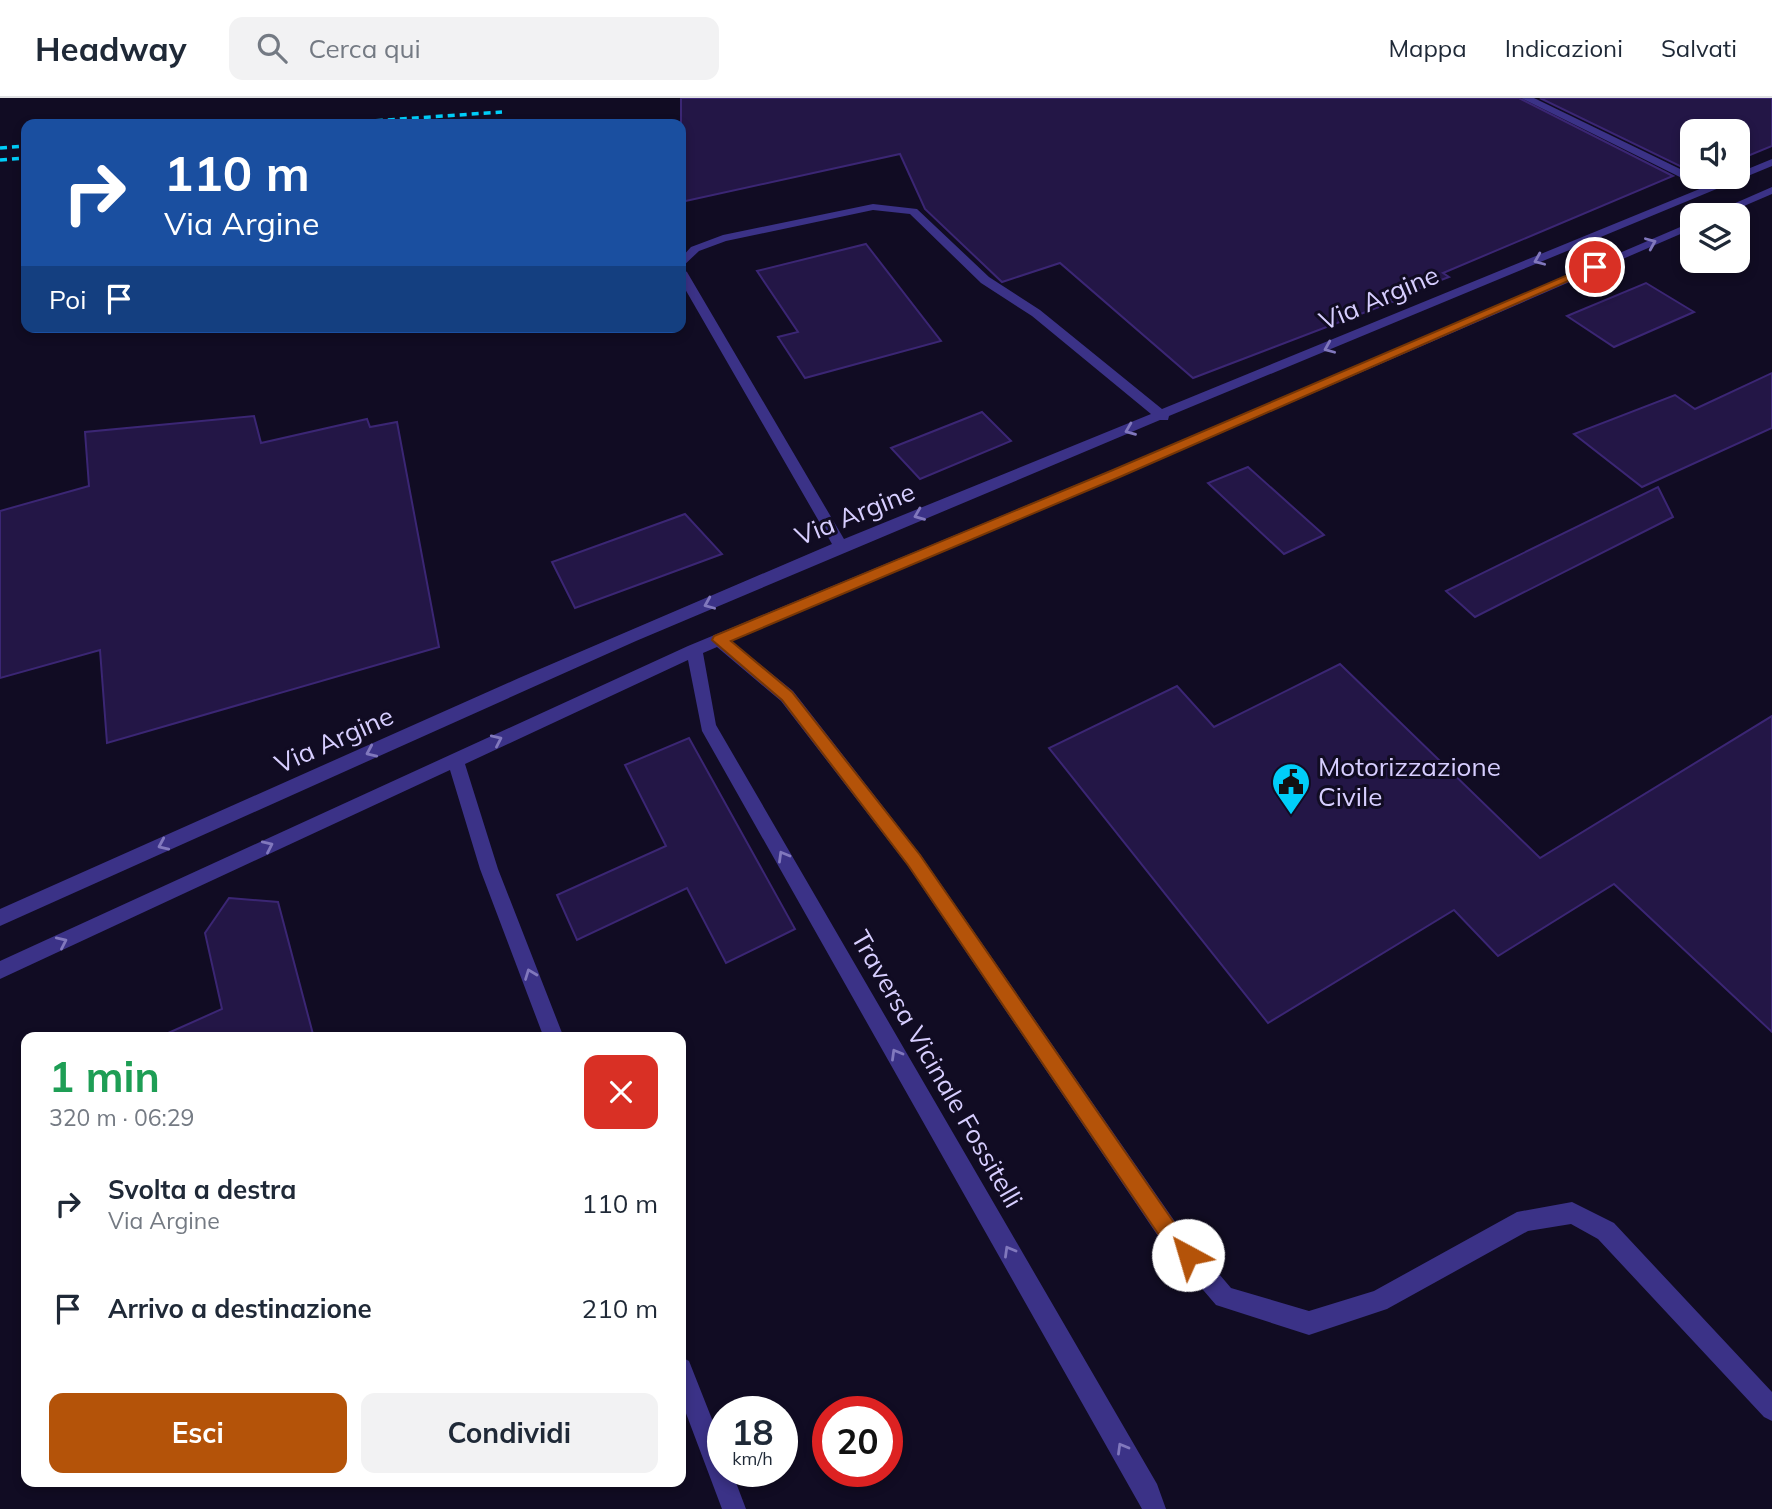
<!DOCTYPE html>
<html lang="it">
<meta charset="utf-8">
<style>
:root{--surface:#fff;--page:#f2f2f3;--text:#1f2937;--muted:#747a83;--line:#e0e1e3;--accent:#b45309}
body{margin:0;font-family:Mulish,sans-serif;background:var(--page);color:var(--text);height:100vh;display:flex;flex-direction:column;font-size:26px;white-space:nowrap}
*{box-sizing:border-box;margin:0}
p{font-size:23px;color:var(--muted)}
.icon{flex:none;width:38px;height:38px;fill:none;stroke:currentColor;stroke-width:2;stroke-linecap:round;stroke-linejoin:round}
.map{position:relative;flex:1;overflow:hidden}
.panel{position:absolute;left:21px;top:934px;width:665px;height:455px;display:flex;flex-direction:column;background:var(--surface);border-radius:14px;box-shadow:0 4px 10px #0003}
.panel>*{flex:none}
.banner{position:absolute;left:21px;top:21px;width:665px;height:214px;border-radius:14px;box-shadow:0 4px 10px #0003;background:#1a4fa0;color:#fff;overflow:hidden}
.fabs{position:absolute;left:1680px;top:21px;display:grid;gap:14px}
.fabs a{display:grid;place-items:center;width:70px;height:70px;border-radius:14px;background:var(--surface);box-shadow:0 4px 10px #0003;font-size:35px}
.speed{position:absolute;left:707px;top:1298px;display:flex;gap:14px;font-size:35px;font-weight:700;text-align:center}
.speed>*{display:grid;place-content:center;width:91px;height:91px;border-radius:50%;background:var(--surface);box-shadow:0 4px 10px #0003;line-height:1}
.speed small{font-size:18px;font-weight:400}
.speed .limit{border:10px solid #d22;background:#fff;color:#111}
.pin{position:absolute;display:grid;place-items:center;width:60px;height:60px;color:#fff;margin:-30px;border:4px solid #fff;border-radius:50%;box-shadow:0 2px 7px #0007}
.me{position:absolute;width:77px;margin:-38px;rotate:321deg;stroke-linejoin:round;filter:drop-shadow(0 0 5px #0008)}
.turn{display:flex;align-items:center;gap:24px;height:147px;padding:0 28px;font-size:32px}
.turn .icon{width:91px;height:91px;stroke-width:2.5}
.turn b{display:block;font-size:49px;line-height:60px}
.then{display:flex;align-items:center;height:66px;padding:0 28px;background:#0003;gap:14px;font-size:26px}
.round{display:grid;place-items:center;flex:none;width:74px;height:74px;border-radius:14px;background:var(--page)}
.head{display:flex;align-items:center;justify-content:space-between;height:119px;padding:0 28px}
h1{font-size:42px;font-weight:700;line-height:52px;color:#1e9e55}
.primary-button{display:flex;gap:14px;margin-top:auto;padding:14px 28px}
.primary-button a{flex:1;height:80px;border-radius:14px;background:var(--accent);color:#fff;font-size:28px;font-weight:700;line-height:80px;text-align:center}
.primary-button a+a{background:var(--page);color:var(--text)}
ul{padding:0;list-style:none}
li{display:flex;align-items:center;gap:21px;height:105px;padding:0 28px}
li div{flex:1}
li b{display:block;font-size:26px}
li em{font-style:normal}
header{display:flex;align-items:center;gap:42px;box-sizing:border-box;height:98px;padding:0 35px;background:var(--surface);border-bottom:2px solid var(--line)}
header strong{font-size:33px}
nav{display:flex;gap:38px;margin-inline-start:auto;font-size:24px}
.search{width:490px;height:63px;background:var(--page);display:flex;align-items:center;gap:18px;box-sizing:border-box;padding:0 24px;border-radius:14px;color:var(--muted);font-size:26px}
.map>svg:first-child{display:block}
</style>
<header>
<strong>Headway</strong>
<div class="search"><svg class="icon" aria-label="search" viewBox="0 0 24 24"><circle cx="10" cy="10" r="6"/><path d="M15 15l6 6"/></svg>Cerca qui</div>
<nav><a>Mappa</a><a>Indicazioni</a><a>Salvati</a></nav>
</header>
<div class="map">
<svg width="1772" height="1411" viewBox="0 0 1772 1411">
<rect width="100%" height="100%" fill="#110c23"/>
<!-- building -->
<path fill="#231646" stroke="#3b2674" stroke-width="2" d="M681,0H1519L1673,78L1443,175L1449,179L1389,202L1392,204L1193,280L1060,165L1002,184L925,111L900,56L681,104Z
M1540,0H1772V48L1738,62V33H1692V70L1688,72Z
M866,146L941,243L805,280L778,239L798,234L757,173Z
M1646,185L1694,214L1614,249L1567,218Z
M1772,275V330L1642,389L1574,336L1675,297L1695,311Z
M982,314L1011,343L920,381L891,350Z
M254,318L261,345L367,321L370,329L397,324L439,549L107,645L100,552L0,580V413L89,388L85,334Z
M1248,369L1324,437L1284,456L1208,385Z
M1658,389L1673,419L1475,519L1446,493Z
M685,416L722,456L575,510L552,464Z
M1340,566L1540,760L1772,618V934L1614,786L1498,858L1454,812L1268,925L1049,650L1177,588L1214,629Z
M689,640L795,831L726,865L687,790L577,842L557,797L666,748L625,667Z
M229,800L278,804L314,940H157L222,911L205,835Z"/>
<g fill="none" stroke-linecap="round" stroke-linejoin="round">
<!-- minor -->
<path fill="#3b3287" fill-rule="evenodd" d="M1521,0H1534L1711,86L1728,79H1738V75L1772,61V68L1169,318L1168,322H1160L636,543L0,828V811L519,580L832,446L681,184V160L691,149L723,137L873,106L917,111L989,179L1040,212L1162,311L1702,90ZM873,112L910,116L981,185L1032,218L1151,316L844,441L687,174L681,170L699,153L726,143Z
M1772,89V96L1723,117H1708Z
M1692,124V131L1122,378L731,543L793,593L920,756L1178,1128L1231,1190L1309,1213L1374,1193L1517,1114L1572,1104L1614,1125L1772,1294V1323L1764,1319L1598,1141L1571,1126L1528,1133L1387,1211L1309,1237L1216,1207L1162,1144L908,768L781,603L717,549L703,555L716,627L1157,1386L1166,1411H1142L702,633L688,562L465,666L498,771L564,940H544L480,771L450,672L0,881V863L688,548L1112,372Z
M681,1259L689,1263L723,1349V1374H732L746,1411H722L681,1302Z"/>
<!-- rail -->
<path stroke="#00cef9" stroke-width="3.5" stroke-dasharray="7 5" stroke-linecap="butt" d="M328,26L502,14
M483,26L502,25
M0,50L26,48
M0,62L26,60"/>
</g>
<!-- one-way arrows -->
<defs><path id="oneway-chevron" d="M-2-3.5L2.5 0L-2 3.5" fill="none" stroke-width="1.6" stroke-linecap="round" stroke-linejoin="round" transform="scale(1.75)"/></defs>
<g stroke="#8178bd">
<use href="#oneway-chevron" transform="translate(1651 145) rotate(-23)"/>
<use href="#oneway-chevron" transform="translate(1539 162) rotate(157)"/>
<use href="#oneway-chevron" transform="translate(1329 250) rotate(157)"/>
<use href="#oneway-chevron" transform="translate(1130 332) rotate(158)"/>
<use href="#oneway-chevron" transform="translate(919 417) rotate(158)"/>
<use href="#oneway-chevron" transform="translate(709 506) rotate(157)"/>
<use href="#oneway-chevron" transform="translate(497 642) rotate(-25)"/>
<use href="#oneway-chevron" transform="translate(371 654) rotate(156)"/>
<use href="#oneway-chevron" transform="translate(163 747) rotate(156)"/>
<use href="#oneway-chevron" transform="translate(268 748) rotate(-25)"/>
<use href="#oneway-chevron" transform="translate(783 758) rotate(-120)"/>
<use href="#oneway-chevron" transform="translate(62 844) rotate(-25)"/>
<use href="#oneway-chevron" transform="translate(530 876) rotate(-111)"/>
<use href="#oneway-chevron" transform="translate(896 956) rotate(-120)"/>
<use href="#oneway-chevron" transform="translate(1009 1153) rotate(-120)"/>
<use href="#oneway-chevron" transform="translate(1122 1350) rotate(-120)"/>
</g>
<!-- route -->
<path fill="#b45309" stroke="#753606" stroke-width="2" d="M1591,167L1600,169L1122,378L731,543L792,594L920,757L1177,1129L1198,1157L1195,1164L1188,1167L1181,1164L1163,1143L908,767L782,602L712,542L714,538L1113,372Z"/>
<!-- icons -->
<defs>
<symbol id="civic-pin" viewBox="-11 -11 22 30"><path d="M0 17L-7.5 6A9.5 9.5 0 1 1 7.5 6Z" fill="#00cef9" stroke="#110c23"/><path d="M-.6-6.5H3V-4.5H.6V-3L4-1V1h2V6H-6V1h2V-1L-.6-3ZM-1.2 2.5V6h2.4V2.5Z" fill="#111"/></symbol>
</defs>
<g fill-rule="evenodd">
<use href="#civic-pin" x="1269" y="662" width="44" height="60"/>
</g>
<g text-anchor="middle" stroke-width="6" stroke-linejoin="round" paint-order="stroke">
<!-- street labels -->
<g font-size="26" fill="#d7ceff" stroke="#110c23">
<text transform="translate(1379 200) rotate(-23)" y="9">Via Argine</text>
<text transform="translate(855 416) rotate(-22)" y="9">Via Argine</text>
<text transform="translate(334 642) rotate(-24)" y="9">Via Argine</text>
<text transform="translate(937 971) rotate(60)" y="9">Traversa Vicinale Fossitelli</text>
</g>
<!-- poi labels -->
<g font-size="26" fill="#d7ceff" stroke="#110c23" text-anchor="start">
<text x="1318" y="678">Motorizzazione<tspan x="1318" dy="30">Civile</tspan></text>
</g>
</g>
</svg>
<div class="fabs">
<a><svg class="icon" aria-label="sound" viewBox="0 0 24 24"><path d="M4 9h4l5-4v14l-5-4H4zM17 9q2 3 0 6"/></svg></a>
<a><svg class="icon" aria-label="layers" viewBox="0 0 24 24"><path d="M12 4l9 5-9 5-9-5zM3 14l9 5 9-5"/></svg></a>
</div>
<div class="speed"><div>18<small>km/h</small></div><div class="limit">20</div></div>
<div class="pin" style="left:1595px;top:169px;background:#d93025"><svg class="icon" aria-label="arrive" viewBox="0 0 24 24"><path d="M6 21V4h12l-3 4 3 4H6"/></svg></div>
<svg class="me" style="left:1188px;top:1157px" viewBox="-20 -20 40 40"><circle r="19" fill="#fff"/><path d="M0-13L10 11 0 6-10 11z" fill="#b45309"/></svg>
<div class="banner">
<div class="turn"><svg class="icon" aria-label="right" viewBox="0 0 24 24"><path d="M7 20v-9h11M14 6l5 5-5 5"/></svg><div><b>110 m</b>Via Argine</div></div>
<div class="then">Poi<svg class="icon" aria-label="arrive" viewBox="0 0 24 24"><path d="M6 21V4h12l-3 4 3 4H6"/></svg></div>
</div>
<section class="panel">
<div class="head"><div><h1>1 min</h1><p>320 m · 06:29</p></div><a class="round" style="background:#d93025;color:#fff"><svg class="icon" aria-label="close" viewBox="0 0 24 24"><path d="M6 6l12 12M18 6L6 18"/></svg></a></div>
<ul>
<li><svg class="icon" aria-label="right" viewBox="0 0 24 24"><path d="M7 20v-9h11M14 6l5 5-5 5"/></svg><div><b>Svolta a destra</b><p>Via Argine</p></div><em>110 m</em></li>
<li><svg class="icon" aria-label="arrive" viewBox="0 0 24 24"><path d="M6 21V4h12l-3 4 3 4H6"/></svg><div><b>Arrivo a destinazione</b></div><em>210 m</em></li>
</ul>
<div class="primary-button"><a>Esci</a><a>Condividi</a></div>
</section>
</div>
